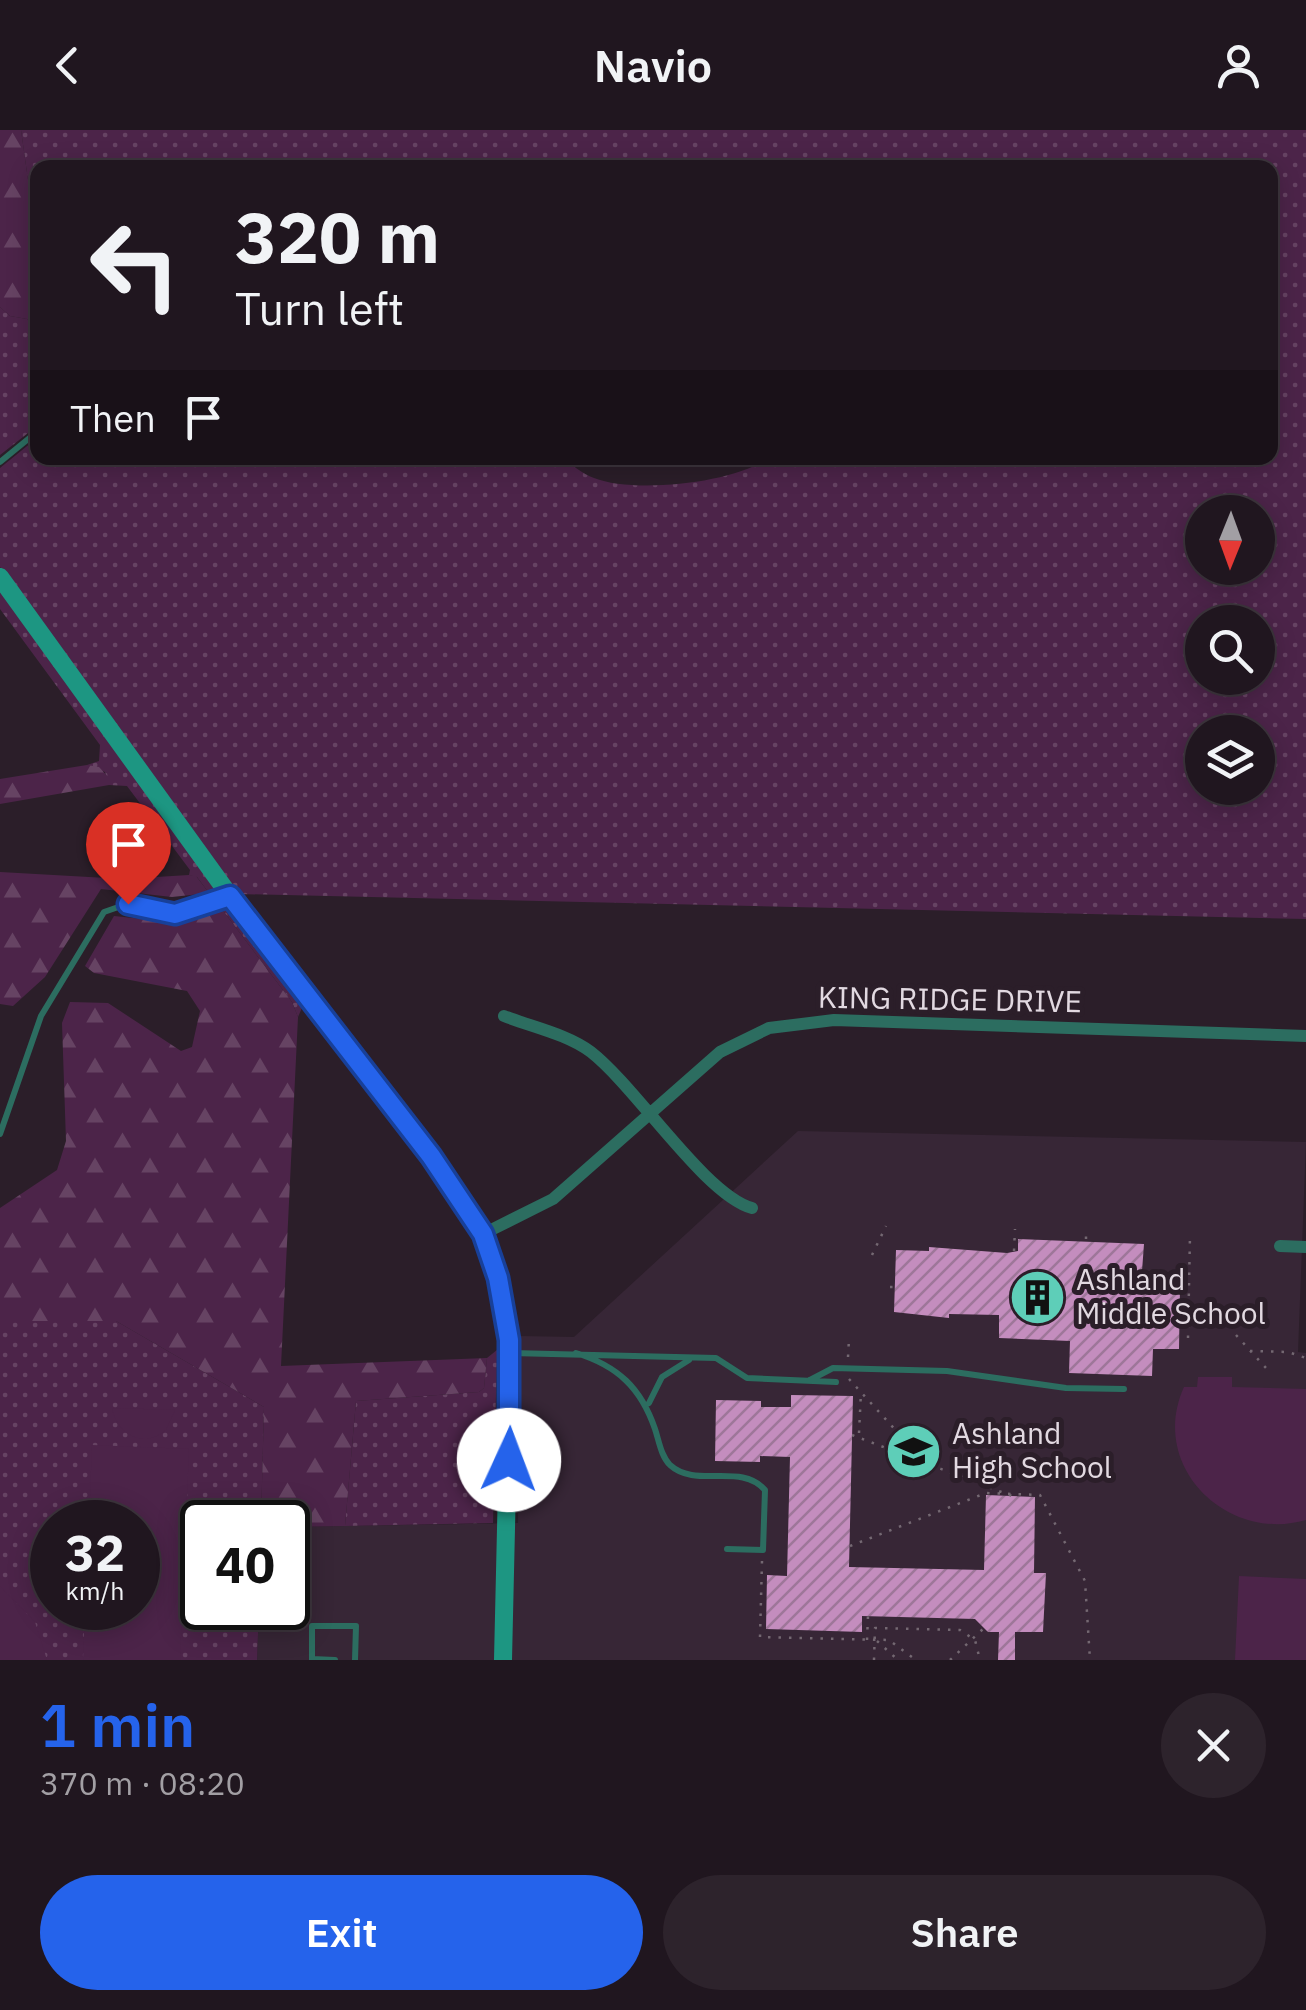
<!DOCTYPE html>
<meta charset="utf-8">
<style>
:root{--surface:#20161f;--page:#2d232c;--text:#f1f3f6;--muted:#a29fa4;--line:#3d353d;--accent:#2563eb}
body{margin:0;font-family:"IBM Plex Sans",sans-serif;background:var(--page);color:var(--text);height:100vh;display:flex;flex-direction:column;font-size:38px;white-space:nowrap}
*{box-sizing:border-box;margin:0}
p{font-size:32px;color:var(--muted)}
.icon{flex:none;width:55px;height:55px;fill:none;stroke:currentColor;stroke-width:2;stroke-linecap:round;stroke-linejoin:round}
.map{position:relative;height:1530px;overflow:hidden}
.details{display:flex;flex-direction:column;background:var(--surface);flex:1}
.details>*{flex:none}
.top-card{position:absolute;left:30px;top:30px;width:1248px;height:305px;border-radius:20px;box-shadow:0 5px 25px #0003,0 0 0 2px var(--line);background:#20161f;color:var(--text);overflow:hidden}
.needle{width:65px;rotate:181deg}
.fabs{position:absolute;left:1185px;top:365px;display:grid;gap:20px}
.fabs a{display:grid;place-items:center;width:90px;height:90px;border-radius:50%;background:var(--surface);box-shadow:0 5px 25px #0003,0 0 0 2px var(--line);font-size:50px}
.speed{position:absolute;left:30px;top:1370px;display:flex;gap:20px;font-size:50px;font-weight:700;text-align:center}
.speed>*{display:grid;place-content:center;width:130px;height:130px;border-radius:50%;background:var(--surface);box-shadow:0 5px 25px #0003,0 0 0 2px var(--line);line-height:1}
.speed small{font-size:25px;font-weight:400}
.speed .limit{border:5px solid #111;border-radius:15px;background:#fff;color:#111}
.pin{position:absolute;display:grid;place-items:center;width:85px;height:85px;color:#fff;margin:-102px -42px;border-radius:50% 50% 50% 0;rotate:-45deg;box-shadow:0 0 10px #0007}
.pin .icon{rotate:45deg}
.me{position:absolute;width:110px;margin:-55px;rotate:2deg;stroke-linejoin:round;filter:drop-shadow(0 0 8px #0008)}
.turn{display:flex;align-items:center;gap:35px;height:210px;padding:0 40px;font-size:45px}
.turn .icon{width:130px;height:130px;stroke-width:2.5}
.turn b{display:block;font-size:70px;line-height:85px}
.then{display:flex;align-items:center;height:95px;padding:0 40px;background:#0003;gap:20px;font-size:38px}
.round{display:grid;place-items:center;flex:none;width:105px;height:105px;border-radius:52px;background:var(--page)}
.overview{display:flex;align-items:center;justify-content:space-between;height:170px;padding:0 40px}
h1{font-size:60px;font-weight:600;line-height:75px;color:var(--accent)}
.action{display:flex;gap:20px;margin-top:auto;padding:20px 40px}
.action a{flex:1;height:115px;border-radius:60px;background:var(--accent);color:#fff;font-size:40px;font-weight:600;line-height:115px;text-align:center}
.action a+a{background:var(--page);color:var(--text)}
header{display:flex;justify-content:space-between;align-items:center;height:130px;padding:0 40px;background:var(--surface);font-size:45px;font-weight:600}
.map>svg:first-child{display:block}
</style>
<header><svg class="icon" aria-label="back" viewBox="0 0 24 24"><path d="M15 5l-7 7 7 7"/></svg>Navio<svg class="icon" aria-label="person" viewBox="0 0 24 24"><circle cx="12" cy="8" r="4"/><path d="M4 21q1-7 8-7t8 7"/></svg></header>
<div class="map">
<svg width="1306" height="1530" viewBox="0 0 1306 1530">
<defs>
<pattern id="green-dots" width="8" height="8" patternUnits="userSpaceOnUse" patternTransform="scale(2.5)"><rect width="8" height="8" fill="#4c2449"/><path d="M2 2h.1M6 6h.1" fill="none" stroke="#664363" stroke-width="1.8" stroke-linecap="round"/></pattern>
<pattern id="forest-firs" width="22" height="20" patternUnits="userSpaceOnUse" patternTransform="scale(2.5)"><rect width="22" height="20" fill="#4c2449"/><path d="M5 1l3.5 6h-7zM16 11l3.5 6h-7z" fill="#664363"/></pattern>
<pattern id="building-hatch" width="6" height="6" patternUnits="userSpaceOnUse" patternTransform="scale(2.5)"><rect width="6" height="6" fill="#c48dbe"/><path d="M-1 1l2-2M0 6l6-6M5 7l2-2" fill="none" stroke="#9e7699"/></pattern>
</defs>
<rect width="100%" height="100%" fill="#2b1e29"/>
<!-- built -->
<path fill="#372636" d="M798,1001L1306,1012L1298,1222L1306,1223V1530H257L259,1478H288V1397L518,1393L520,1206L574,1207Z"/>
<!-- green -->
<path fill="url(#green-dots)" fill-rule="evenodd" d="M21,0H1306V789L239,764L0,437V338L37,308L38,328H561C572,334 582,344 594,348C634,364 735,353 768,328H1270V38H38L37,114ZM1202,382H1258V438H1202ZM1202,492H1258V548H1202ZM1202,602H1258V658H1202Z
M0,177L10,186L27,189L38,203L37,296L0,325Z
M0,461L218,759L209,763L197,747L189,745L190,740L127,656L109,655L105,642L87,635L99,631L100,615L0,479Z
M229,774L304,873L298,887L292,872L221,778Z
M0,1191H116L264,1277L261,1392H202V1478H259L257,1530H0ZM52,1392H138V1478H52Z
M497,1220L493,1393L345,1396L356,1271L479,1262L484,1258L487,1228Z"/>
<!-- forest -->
<path fill="url(#forest-firs)" d="M0,0H21L37,114V203L27,189L10,186L0,177Z
M87,635L99,637L111,650L109,655L0,674V649Z
M0,742L124,749L189,745L196,746L209,763L172,767L101,759L45,847L13,876L0,874Z
M221,778L292,872L298,887L281,1236L487,1228L484,1258L479,1262L356,1271L345,1396L288,1397V1392H261L264,1277L116,1191H0V1078L57,1040L66,1011L62,893L70,872L108,873L181,921L192,917L200,881L187,861L94,843L85,836L114,786L180,793Z"/>
<!-- pitch -->
<path fill="#4c2449" d="M1198,1247H1232V1257L1306,1259V1390C1227,1413 1148,1336 1184,1257H1197Z
M112,1278L175,1280L166,1300C144,1319 117,1305 112,1278Z
M92,1315L189,1319L180,1530H83L85,1478H138V1392H89Z
M1239,1446L1306,1449V1530H1235Z
M0,1456L35,1492L47,1530H0Z"/>
<!-- building -->
<path fill="url(#building-hatch)" d="M1018,1109L1144,1114L1141,1155L1180,1157L1179,1219H1153L1152,1246L1069,1243L1070,1211L999,1208V1185L949,1184V1188L894,1182L896,1120L929,1121V1117L1007,1123L1018,1121Z
M791,1265L853,1266L849,1437L984,1440L986,1365L1035,1367L1034,1443H1046L1043,1502H1015V1530H998L999,1502H988L975,1489L862,1486V1502L766,1499L767,1445L787,1446L790,1327L760,1326V1332L715,1331L716,1270L761,1271V1277H791Z"/>
<g fill="none" stroke-linecap="round" stroke-linejoin="round">
<!-- path -->
<path stroke="#746872" stroke-width="2.5" stroke-dasharray="2.5 8" stroke-linecap="butt" d="M1086,1109V1101
M1014,1121L1015,1099
M872,1125L886,1096
M1142,1153L1189,1155
M890,1157H895
M1236,1205L1266,1238
M1188,1208L1190,1105
M1250,1221L1288,1222L1306,1228
M848,1227L849,1209
M849,1249L921,1328
M859,1303L861,1262
M852,1305L1012,1366
M850,1416L986,1363L1040,1365L1085,1451L1090,1530
M762,1431L760,1507L889,1510L916,1530
M867,1510L868,1486
M877,1511L898,1530
M874,1530L875,1498L960,1500L975,1510L980,1530
M950,1530L984,1498"/>
<!-- lane -->
<path stroke="#2c6d60" stroke-width="6" d="M0,332L38,301
M0,1004L41,886L104,782L127,774L175,784L229,766
M511,1223L716,1228L747,1248L836,1252
M576,1223C618,1236 641,1258 655,1299C659,1311 661,1326 670,1335C696,1359 741,1332 765,1360L763,1420L727,1419
M810,1250L833,1238L947,1241L1066,1258L1124,1259
M649,1273L662,1247L689,1230
M312,1529L335,1530
M312,1530V1496H356L355,1530"/>
<!-- street -->
<path stroke="#2c6d60" stroke-width="12" d="M504,886C532,897 567,904 591,922C637,958 705,1065 752,1078
M483,1104L553,1069L720,922L769,898L834,890L1306,906
M1280,1116L1306,1117"/>
<!-- secondary -->
<path stroke="#1d9682" stroke-width="18" d="M0,447L230,766L431,1026L483,1104L504,1171L510,1223L503,1530"/>
</g>
<g fill="none" stroke-linecap="round" stroke-linejoin="round">
<defs>
<path id="route" d="M128,774L175,784L230,766L431,1026L483,1104L498,1148L509,1210V1330"/>
</defs>
<!-- route casing -->
<use href="#route" stroke="#184099" stroke-width="25"/>
<!-- route -->
<use href="#route" stroke="#2563eb" stroke-width="18"/>
</g>
<!-- icons -->
<defs>
<symbol id="building-disc" viewBox="-11 -11 22 22"><circle r="9.5" fill="#5eceb8" stroke="#2b1e29"/><path d="M-4-6H4V6H1V3H-1V6H-4ZM-2.5-4.3h1.7v1.8h-1.7ZM.8-4.3h1.7v1.8H.8ZM-2.5-1h1.7V.8h-1.7ZM.8-1h1.7V.8H.8Z" fill="#111"/></symbol>
<symbol id="school-disc" viewBox="-11 -11 22 22"><circle r="9.5" fill="#5eceb8" stroke="#2b1e29"/><path d="M0-5L7-2L0 1L-7-2ZM-4 1L0 2.5L4 1V4Q0 6-4 4Z" fill="#111"/></symbol>
</defs>
<g fill-rule="evenodd">
<use href="#building-disc" x="1006" y="1136" width="63" height="63"/>
<use href="#school-disc" x="882" y="1290" width="63" height="63"/>
</g>
<g text-anchor="middle" stroke-width="10" stroke-linejoin="round" paint-order="stroke">
<!-- street labels -->
<g font-size="30" fill="#e2d9e1" stroke="#2b1e29">
<text transform="translate(950 870) rotate(1)" y="10">KING RIDGE DRIVE</text>
</g>
<!-- poi labels -->
<g font-size="30" fill="#e2d9e1" stroke="#2b1e29" text-anchor="start">
<text x="1076" y="1160">Ashland<tspan x="1076" dy="34">Middle School</tspan></text>
<text x="952" y="1314">Ashland<tspan x="952" dy="34">High School</tspan></text>
</g>
</g>
</svg>
<div class="fabs">
<a><svg class="needle" viewBox="-14 -14 28 28"><path d="M0-13l5 13h-10z" fill="#e53935"/><path d="M0 13l5-13h-10z" fill="#a29fa4"/></svg></a>
<a><svg class="icon" aria-label="search" viewBox="0 0 24 24"><circle cx="10" cy="10" r="6"/><path d="M15 15l6 6"/></svg></a>
<a><svg class="icon" aria-label="layers" viewBox="0 0 24 24"><path d="M12 4l9 5-9 5-9-5zM3 14l9 5 9-5"/></svg></a>
</div>
<div class="speed"><div>32<small>km/h</small></div><div class="limit">40</div></div>
<div class="pin" style="left:128px;top:774px;background:#d93025"><svg class="icon" aria-label="arrive" viewBox="0 0 24 24"><path d="M6 21V4h12l-3 4 3 4H6"/></svg></div>
<svg class="me" style="left:509px;top:1330px" viewBox="-20 -20 40 40"><circle r="19" fill="#fff"/><path d="M0-13L10 11 0 6-10 11z" fill="#2563eb"/></svg>
<div class="top-card">
<div class="turn"><svg class="icon" aria-label="left" viewBox="0 0 24 24"><path d="M17 20v-9H6M10 6l-5 5 5 5"/></svg><div><b>320 m</b>Turn left</div></div>
<div class="then">Then<svg class="icon" aria-label="arrive" viewBox="0 0 24 24"><path d="M6 21V4h12l-3 4 3 4H6"/></svg></div>
</div>
</div>
<section class="details">
<div class="overview"><div><h1>1 min</h1><p>370 m · 08:20</p></div><a class="round"><svg class="icon" aria-label="close" viewBox="0 0 24 24"><path d="M6 6l12 12M18 6L6 18"/></svg></a></div>
<div class="action"><a>Exit</a><a>Share</a></div>
</section>
